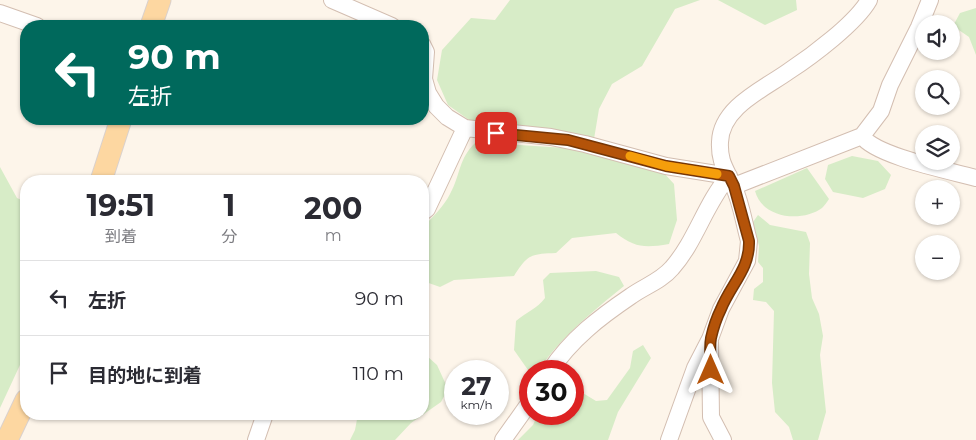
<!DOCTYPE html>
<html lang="ja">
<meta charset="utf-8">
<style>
:root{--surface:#fff;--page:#f2f2f3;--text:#2b2b33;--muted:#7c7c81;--line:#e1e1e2}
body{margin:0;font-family:Montserrat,"Noto Sans JP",sans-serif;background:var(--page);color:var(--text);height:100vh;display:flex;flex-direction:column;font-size:19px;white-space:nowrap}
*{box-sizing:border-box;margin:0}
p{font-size:16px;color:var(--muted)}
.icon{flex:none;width:28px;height:28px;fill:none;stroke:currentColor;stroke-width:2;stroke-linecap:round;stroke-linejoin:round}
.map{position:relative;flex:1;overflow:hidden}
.panel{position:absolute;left:20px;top:175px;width:409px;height:245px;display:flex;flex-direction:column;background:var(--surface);border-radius:20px;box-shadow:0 1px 4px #0004}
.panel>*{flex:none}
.banner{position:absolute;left:20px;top:20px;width:409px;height:105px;border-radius:20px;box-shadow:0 1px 4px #0004;background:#00695c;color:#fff;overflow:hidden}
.fabs{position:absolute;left:915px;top:15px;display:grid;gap:10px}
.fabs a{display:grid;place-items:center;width:45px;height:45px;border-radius:50%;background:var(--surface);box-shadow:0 1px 4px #0004;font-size:25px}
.speed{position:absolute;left:444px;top:360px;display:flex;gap:10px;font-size:25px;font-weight:700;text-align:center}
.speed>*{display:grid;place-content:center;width:65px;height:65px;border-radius:50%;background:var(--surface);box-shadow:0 1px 4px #0004;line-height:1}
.speed small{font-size:12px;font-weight:400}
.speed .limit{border:8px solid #d22;background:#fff;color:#111}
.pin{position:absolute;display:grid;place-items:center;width:42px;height:42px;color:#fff;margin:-21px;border-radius:10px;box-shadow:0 2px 8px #0006}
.me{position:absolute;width:55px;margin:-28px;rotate:0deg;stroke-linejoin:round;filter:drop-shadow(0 0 4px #0008)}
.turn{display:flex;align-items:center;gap:18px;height:105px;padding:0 25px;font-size:22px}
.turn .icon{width:65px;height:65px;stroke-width:2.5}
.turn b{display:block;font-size:35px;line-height:42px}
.eta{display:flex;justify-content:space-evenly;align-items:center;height:85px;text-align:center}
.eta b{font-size:30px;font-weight:700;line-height:35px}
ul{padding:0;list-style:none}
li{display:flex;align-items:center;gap:15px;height:75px;padding:0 25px;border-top:1px solid var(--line)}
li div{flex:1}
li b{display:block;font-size:19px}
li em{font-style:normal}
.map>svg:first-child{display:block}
</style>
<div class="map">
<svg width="976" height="440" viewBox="0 0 976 440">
<rect width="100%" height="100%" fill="#fdf5ea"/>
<!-- green -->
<path fill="#d7ecc7" d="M510,0H700L675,9L642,66L612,84L599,109L594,139L472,122L448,105L437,80L442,50L471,18L495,20Z
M718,0H796L797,10L765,25Z
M976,8V55L969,37L953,26L960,13Z
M476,142L566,148L614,157L663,172L674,184L677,220L669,244C645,248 635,248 616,233L572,238L556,253C531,254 528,254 514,276L454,280L440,287L423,281V227C433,217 444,206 450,194C461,174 458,159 476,142Z
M852,156L878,161L891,175L885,189L863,198L833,192L825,179L828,165Z
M0,167L17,198L26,202V352L0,408Z
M807,168L829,199C827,202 824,206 822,208C801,223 762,218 755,191Z
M758,215L770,225L806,232L810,243L809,274L812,298L819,314L823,336L820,355L826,412L818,440H793L789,427L775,412L772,383L774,311L766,302L753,300L754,289L763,282V268L758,262L759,246L753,222Z
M596,271L619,277L624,286C593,311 560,338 538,371L528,370L514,350L516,321C526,312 537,309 545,298L543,280L550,273Z
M643,345L651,358L618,412L608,440H518L533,425L538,414H572L573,387L596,401L607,400L630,368L633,351Z
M423,356H427L437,365L448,389L441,402L411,423L395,440H350L355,430L358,414H422Z"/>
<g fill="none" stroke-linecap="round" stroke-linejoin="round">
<defs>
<path id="minor" d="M332,0L392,26
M0,13L37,26
M422,44L426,52L424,79L428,93L436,106L447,117L465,128L551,137L585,144L666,166L729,176
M862,136C875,156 951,171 976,178
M734,186L862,136L881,111L890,85L919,27L930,0
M422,213L427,209L465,128
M710,342L711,417L723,440
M550,371C571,339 600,317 631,296C645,286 661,281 672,268C696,241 705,204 729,176
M256,440L265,414
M503,440L530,402
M669,440L695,368L710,339L721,309L747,261L749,241C744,223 741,202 733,185C726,169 719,162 720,142C721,107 764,89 789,71C812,56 856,23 869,0"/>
<path id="major" d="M151,26L160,0
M101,181L121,119
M7,440L26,400"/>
</defs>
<!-- minor casing -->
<use href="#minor" stroke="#d3beb1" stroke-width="18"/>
<!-- major casing -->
<use href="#major" stroke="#dad1cd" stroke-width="23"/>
<!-- minor -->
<use href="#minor" stroke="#fff" stroke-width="16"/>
<!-- major -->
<use href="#major" stroke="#fdd7a1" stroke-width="21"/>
</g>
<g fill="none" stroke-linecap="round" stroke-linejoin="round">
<defs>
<path id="route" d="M496,133L568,140L666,166L729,176L734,186L749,241C750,269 731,284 721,309C717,317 713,329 711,338C709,348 711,360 711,370"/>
</defs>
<!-- route casing -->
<use href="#route" stroke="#753606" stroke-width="12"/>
<!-- route -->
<use href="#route" stroke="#b45309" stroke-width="9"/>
<!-- slow -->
<path stroke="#f59e0b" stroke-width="9" d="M630,156L666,166L717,174"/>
</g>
</svg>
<div class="fabs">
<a><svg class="icon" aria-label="sound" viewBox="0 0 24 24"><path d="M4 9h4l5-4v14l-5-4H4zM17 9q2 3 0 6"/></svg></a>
<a><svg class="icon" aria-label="search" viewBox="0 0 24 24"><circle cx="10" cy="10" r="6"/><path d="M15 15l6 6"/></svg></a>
<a><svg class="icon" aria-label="layers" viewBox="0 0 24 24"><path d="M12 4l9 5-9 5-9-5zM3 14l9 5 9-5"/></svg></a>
<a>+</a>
<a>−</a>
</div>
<div class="speed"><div>27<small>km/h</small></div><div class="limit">30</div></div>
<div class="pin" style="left:496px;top:133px;background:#d93025"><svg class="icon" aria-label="arrive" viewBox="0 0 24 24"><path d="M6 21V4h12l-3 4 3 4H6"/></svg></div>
<svg class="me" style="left:711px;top:370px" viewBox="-20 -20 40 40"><path d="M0-17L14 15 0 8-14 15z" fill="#b45309" stroke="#fff" stroke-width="4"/></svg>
<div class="banner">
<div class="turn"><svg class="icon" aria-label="left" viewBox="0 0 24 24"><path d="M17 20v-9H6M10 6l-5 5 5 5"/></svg><div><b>90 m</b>左折</div></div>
</div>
<section class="panel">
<div class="eta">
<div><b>19:51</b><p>到着</p></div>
<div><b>1</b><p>分</p></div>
<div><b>200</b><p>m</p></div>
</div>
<ul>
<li><svg class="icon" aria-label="left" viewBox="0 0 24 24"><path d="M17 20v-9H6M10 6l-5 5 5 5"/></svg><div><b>左折</b></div><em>90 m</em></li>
<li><svg class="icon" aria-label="arrive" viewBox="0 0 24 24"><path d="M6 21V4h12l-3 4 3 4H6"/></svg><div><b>目的地に到着</b></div><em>110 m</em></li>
</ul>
</section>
</div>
